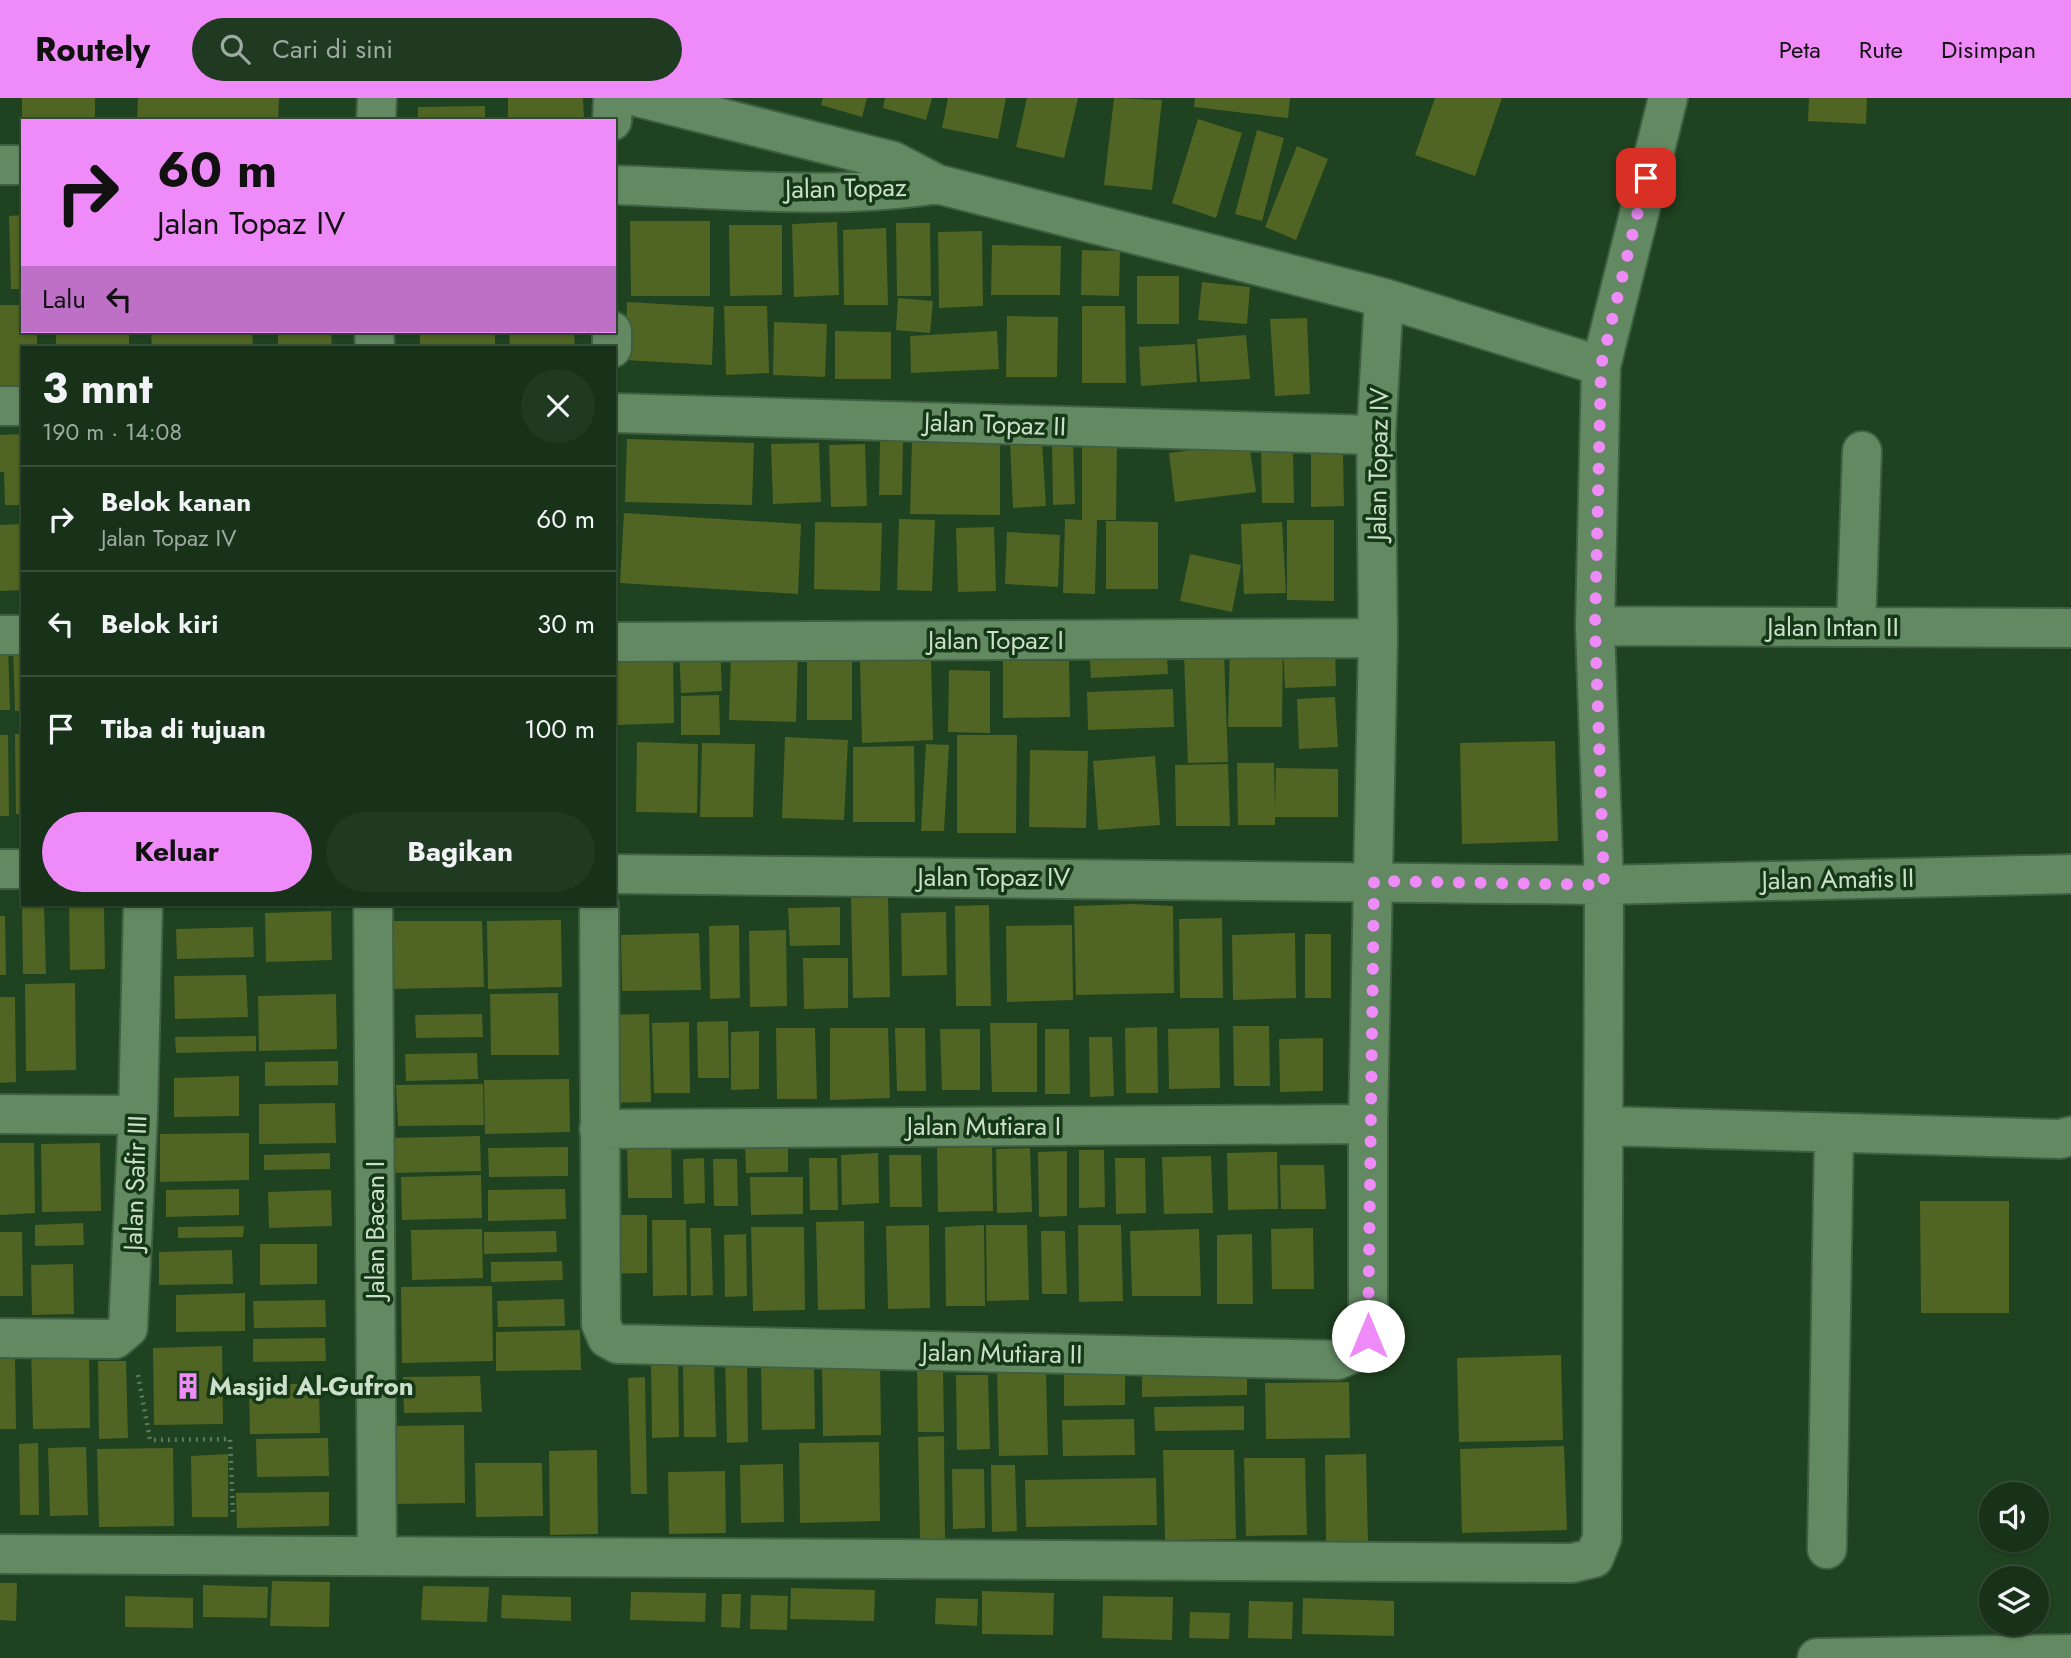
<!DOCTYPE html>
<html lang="id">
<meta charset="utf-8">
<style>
:root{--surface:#173218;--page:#203a21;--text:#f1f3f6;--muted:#9eaaa2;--line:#364d37;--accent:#ee8bf8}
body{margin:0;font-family:Jost,sans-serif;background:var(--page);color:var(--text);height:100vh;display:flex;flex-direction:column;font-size:26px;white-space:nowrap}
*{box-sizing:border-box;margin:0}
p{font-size:23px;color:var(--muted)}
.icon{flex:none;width:38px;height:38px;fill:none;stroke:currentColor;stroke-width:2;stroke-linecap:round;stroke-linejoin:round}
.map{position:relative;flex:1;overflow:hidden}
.side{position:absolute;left:21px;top:248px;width:595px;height:560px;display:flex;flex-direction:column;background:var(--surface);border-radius:0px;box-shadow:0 2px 5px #0004,0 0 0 2px var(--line)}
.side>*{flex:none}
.hud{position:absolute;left:21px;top:21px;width:595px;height:214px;border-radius:0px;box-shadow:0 2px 5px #0004,0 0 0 2px var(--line);background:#ee8bf8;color:#111;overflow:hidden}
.fabs{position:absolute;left:1979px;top:1384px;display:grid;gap:14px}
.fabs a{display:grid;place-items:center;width:70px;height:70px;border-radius:50%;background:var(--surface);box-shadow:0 2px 5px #0004,0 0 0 2px var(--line);font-size:35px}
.pin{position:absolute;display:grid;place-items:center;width:60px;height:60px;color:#fff;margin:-30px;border-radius:14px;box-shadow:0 4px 10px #0006}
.me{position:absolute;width:77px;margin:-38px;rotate:0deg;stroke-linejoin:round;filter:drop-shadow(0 0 5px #0008)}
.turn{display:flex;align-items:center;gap:24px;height:147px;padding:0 21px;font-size:32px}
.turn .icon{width:91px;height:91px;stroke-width:2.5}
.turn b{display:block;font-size:49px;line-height:60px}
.then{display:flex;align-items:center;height:66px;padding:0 21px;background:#0003;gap:14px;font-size:26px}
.round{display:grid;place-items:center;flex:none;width:74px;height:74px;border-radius:37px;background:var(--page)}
.headline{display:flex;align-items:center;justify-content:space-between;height:119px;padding:0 21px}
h1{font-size:42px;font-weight:700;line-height:52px}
.cta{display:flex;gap:14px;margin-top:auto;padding:14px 21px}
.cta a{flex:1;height:80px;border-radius:42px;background:var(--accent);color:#111;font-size:28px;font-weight:700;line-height:80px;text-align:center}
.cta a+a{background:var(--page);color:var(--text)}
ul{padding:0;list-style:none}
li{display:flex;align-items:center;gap:21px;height:105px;padding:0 21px;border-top:2px solid var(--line)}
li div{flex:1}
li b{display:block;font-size:26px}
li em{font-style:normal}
header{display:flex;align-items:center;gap:42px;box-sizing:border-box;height:98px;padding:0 35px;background:var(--accent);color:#111}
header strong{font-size:33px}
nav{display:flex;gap:38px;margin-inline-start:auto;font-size:24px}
.search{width:490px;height:63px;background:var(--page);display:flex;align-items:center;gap:18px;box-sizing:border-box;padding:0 24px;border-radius:38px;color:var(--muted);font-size:26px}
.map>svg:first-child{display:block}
</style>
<header>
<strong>Routely</strong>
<div class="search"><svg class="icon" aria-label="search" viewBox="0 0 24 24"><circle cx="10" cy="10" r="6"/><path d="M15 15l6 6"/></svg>Cari di sini</div>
<nav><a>Peta</a><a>Rute</a><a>Disimpan</a></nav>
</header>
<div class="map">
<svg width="2071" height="1560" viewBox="0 0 2071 1560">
<rect width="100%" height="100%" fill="#1f4220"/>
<!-- building -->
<path fill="#506423" d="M22,0H95V23H22Z
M138,0H279L278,23H137Z
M508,0H583L584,20L508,21Z
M823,0H867L862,19L821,7Z
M885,0H932L926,22L883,10Z
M948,0H1006L998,41L942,30Z
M1027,0H1078L1064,60L1016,49Z
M1114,0L1162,2L1152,92L1104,87Z
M1195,0H1290L1288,20L1194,9Z
M1435,0H1502L1475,78L1415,57Z
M1809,0H1867L1866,26L1808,23Z
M485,8V23H418V9Z
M1198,21L1242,35L1216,120L1172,105Z
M1257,32L1284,40L1262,123L1235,116Z
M1297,48L1328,61L1296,142L1265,129Z
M23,117V191H11L9,118Z
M630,123H710V198H631Z
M837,124L839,197L794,199L792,126Z
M896,125H930L931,198H897Z
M729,127H782V197L730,198Z
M886,130L888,207H844L843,132Z
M982,133L983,208L939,210L938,134Z
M992,147L1061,148L1060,197H991Z
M1082,152L1120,153L1119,198L1081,197Z
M1137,178H1179V226H1137Z
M1202,184L1250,189L1247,226L1198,222Z
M898,200L933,203L930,235L896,232Z
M627,204L714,209L712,267L625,262Z
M0,207H23V233H37V250H23V293H0Z
M724,208H767L769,275L726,277Z
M1082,208H1125L1126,285H1082Z
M1007,218L1058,219L1057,279H1006Z
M1307,220L1310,296L1275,298L1270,221Z
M774,224L827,226L825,279L773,277Z
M56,233H129V250H56Z
M151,233H252L253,250H152Z
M331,233L332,250H278V234Z
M420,233H495V250H420Z
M509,233H574L575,250H510Z
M835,233L891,234V281H835Z
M997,233L999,271L911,275L910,238Z
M1246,237L1250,281L1200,284L1197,241Z
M1195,246L1197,284L1141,288L1139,249Z
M23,336V407H5L4,374H0V337Z
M627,341L754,345L752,407L625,404Z
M1042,343L1046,408L1013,410L1010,345Z
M1073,343L1075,406L1053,407L1052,344Z
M1082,343H1117L1116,422H1097L1095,496L1063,495L1065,421L1082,422Z
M880,344H903L902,397H879Z
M912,344L1000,346V417L910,416Z
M819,345L821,404L773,406L771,346Z
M1249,345L1256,394L1175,404L1169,355Z
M865,346L867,408L831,409L829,347Z
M1261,349L1293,350L1294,405H1262Z
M1343,355L1344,408L1311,409V356Z
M624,415L801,426L798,496L620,485Z
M899,421L935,422L932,493L897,492Z
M1287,422H1334V503L1287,502Z
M1106,423L1158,424V491H1106Z
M815,424L882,425L880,493L814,491Z
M1282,424L1286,495L1244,496L1241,426Z
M23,426V492L0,493V427Z
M994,429L996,493L958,494L956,430Z
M1007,434L1060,437L1058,489L1005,486Z
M1190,456L1241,467L1232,514L1180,503Z
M1166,542L1168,576L1091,580L1089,547Z
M0,545H8L10,612H0Z
M1335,545L1336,588L1285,590L1283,546Z
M1230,546H1283L1282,629H1228Z
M13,548H23V613H15Z
M720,548L722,593L681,595L679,550Z
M807,548H852V622H807Z
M731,552L798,554L796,624L729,622Z
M673,556L674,625L617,627L615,557Z
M1224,556L1228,664L1188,665L1184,558Z
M931,561L933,642L862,645L860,563Z
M1003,563H1069L1070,619L1003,620Z
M949,572L990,573V635L948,634Z
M1173,591L1174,629L1088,632L1087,594Z
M719,597L720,637H681V598Z
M1335,599L1338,649L1299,651L1297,601Z
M15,636H23V716H16Z
M0,637H8L9,718H0Z
M957,637H1017L1016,735H957Z
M785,639L848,642L844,722L782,720Z
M1555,643L1558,743L1462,746L1460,645Z
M637,644L698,646L697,715L636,714Z
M702,645L755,646L753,719H700Z
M926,646L949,647L944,733H921Z
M914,648L915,724H853V649Z
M1030,652L1088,653L1086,730L1029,729Z
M1155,658L1160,727L1098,732L1093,663Z
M1237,665H1274L1275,710L1276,670L1338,671V719H1275V727H1238Z
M1228,666L1230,728H1176L1175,667Z
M851,800H888L890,899L853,900Z
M1133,806L1173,808L1174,895L1076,897L1074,808Z
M22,807H44L46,876H23Z
M69,807H104L105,871L70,872Z
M989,807L991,908H956L955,808Z
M840,809V847L790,848L788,810Z
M331,813L332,862L266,864L265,815Z
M946,814L947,877L902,878L901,815Z
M0,818H5L6,877H0Z
M1222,820L1223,900H1180L1179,821Z
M561,822L562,889L488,891L487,823Z
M391,823H482L484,889L391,891Z
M739,827L740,900L710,901L709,828Z
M1072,827L1073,902L1007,904L1006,828Z
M253,829L254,859L177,861L176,831Z
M786,832L787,908L750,909L749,833Z
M699,835L701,892L622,893L621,837Z
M1295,835L1296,900L1233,902L1232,837Z
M1305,836H1331V900H1305Z
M803,860H848V910L804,911Z
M246,877L248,919L175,921L174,878Z
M75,885L76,972L26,973L25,886Z
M558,895L559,957H491L490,896Z
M336,896L337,951L259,953L258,898Z
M0,899H15L16,984L0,985Z
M482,916L483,939L416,940L415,917Z
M649,916L651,1004L609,1005L607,917Z
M728,923L729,980H698L697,924Z
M689,924L690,995H654L652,925Z
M990,925H1037V994H992Z
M1233,928H1269L1270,988H1234Z
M1157,929L1158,995H1126L1125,930Z
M776,930H815L817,1001H777Z
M830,930H888L890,1000L830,1002Z
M895,930H925L926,993H897Z
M1219,930L1220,990L1169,991L1168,931Z
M940,931H980V992H942Z
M1045,931H1069L1070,996H1045Z
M759,933V991L731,992V934Z
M256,938V953L176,955L175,939Z
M1089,939H1112L1114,998L1090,999Z
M1323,940V993L1280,994L1279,941Z
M477,955L478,981L406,983L405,956Z
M338,963V987L265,988V964Z
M239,978V1018L174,1019V980Z
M569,981L570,1034L485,1036L484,982Z
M483,986L484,1027L398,1028L396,987Z
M335,1005L336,1045L259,1046V1006Z
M249,1035V1082L160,1084V1036Z
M480,1038L481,1073L390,1075L389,1040Z
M627,1039H671L672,1100H628Z
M0,1045H34L35,1115L0,1117Z
M100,1045L101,1113L42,1114L41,1046Z
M745,1047H788V1074L746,1075Z
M568,1049V1078L489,1079L488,1050Z
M992,1049L993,1113L938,1114L937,1050Z
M1030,1050L1032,1114L997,1115L996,1051Z
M1079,1052H1104L1105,1109L1079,1110Z
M1067,1053V1118L1039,1119L1038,1054Z
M1277,1054L1278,1111L1228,1112L1227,1055Z
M330,1055V1071L264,1072V1057Z
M878,1055L879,1105L842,1107L841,1057Z
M889,1057H921L922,1109H890Z
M1211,1058L1213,1115L1164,1116L1162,1059Z
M704,1060L705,1105L684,1106L683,1061Z
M809,1060H837L838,1112H810Z
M1115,1060H1145L1146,1115L1116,1116Z
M713,1061H737L738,1108H714Z
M1280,1067H1324L1326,1111H1281Z
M481,1077L482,1120L402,1122L401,1079Z
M750,1079H803V1116L751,1117Z
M239,1091V1117L166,1119V1092Z
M565,1091L566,1121L488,1123V1092Z
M331,1092L332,1128L269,1130L268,1094Z
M1920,1103H2009V1215H1921Z
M602,1117H647V1175L603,1176Z
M652,1122H686L687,1197L653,1198Z
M864,1123L865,1211L818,1212L816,1124Z
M83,1125L84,1147L35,1148V1127Z
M929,1127L930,1210L888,1211L886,1128Z
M984,1127L985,1208H946L945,1129Z
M986,1127H1027L1029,1202L987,1203Z
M1078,1127H1121L1123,1203L1079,1204Z
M244,1128L243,1139L178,1140V1129Z
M751,1129H804L805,1212L753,1213Z
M690,1130H711L713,1197L691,1198Z
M1313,1130L1314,1191H1272L1271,1131Z
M482,1131L483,1180L412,1182L411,1132Z
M1199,1131L1201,1198H1132L1130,1133Z
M556,1133L557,1154L484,1156V1134Z
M1041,1133H1065L1067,1196H1042Z
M0,1134H22L23,1198H0Z
M746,1136L747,1198L725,1199L724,1137Z
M1252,1136L1253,1206H1217V1137Z
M260,1146H317V1186L260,1187Z
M232,1152L233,1186L159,1187V1154Z
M562,1163L563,1182L491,1184V1164Z
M73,1166L74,1216L32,1217L31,1167Z
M492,1188L493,1263L402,1265L401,1189Z
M245,1195V1233L176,1234V1197Z
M564,1201L565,1228L498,1229L497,1203Z
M325,1202L326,1229L254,1230L253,1203Z
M580,1232L581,1272L496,1273V1234Z
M325,1240L326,1263L253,1264V1241Z
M222,1248L223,1326L154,1327L153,1250Z
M89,1250L90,1330L33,1331L31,1251Z
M15,1254L16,1331H0V1255Z
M747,1257L748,1344L727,1345L725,1258Z
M1561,1257L1563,1342L1459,1344L1457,1260Z
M880,1260L881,1337L823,1338L822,1261Z
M678,1262L679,1339L652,1340L651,1263Z
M98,1263H126L128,1340L99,1341Z
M1125,1265V1307L1064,1308V1266Z
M683,1266H714L716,1339H684Z
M761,1267H814L815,1331L762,1332Z
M917,1269H943L944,1334H918Z
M1247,1272V1297L1142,1299V1273Z
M1046,1274L1048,1357L999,1358L997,1275Z
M956,1277H988L990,1351L957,1352Z
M480,1278L482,1314L404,1315L403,1279Z
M645,1279L647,1396H631L628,1280Z
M1349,1284L1350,1340L1266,1341L1265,1285Z
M249,1286H319L320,1335L250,1336Z
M1244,1308V1332L1155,1333L1154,1309Z
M1134,1321L1135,1357L1063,1358L1062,1322Z
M464,1327L465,1405L392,1406L391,1328Z
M944,1338L945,1441H920L918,1339Z
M328,1340L329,1378L257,1379L256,1341Z
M879,1344L880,1423L800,1425L799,1345Z
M38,1345L39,1417H20L19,1346Z
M1564,1348L1567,1432L1462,1435L1460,1351Z
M86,1349L88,1417L50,1418L48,1350Z
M173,1350L174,1428L99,1429L97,1351Z
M597,1352L598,1436L550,1437L549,1353Z
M1163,1352H1234L1236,1441L1165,1442Z
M228,1356V1419H192L191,1358Z
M1366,1356L1368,1444L1326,1445L1325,1357Z
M1244,1360H1305L1307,1437L1246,1438Z
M475,1365H542L543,1418L476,1419Z
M783,1366L784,1424L741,1425L740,1367Z
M991,1367H1015L1017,1433L992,1434Z
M952,1371H984L985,1430L953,1431Z
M725,1373L726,1435L669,1436L668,1374Z
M1156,1380L1157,1427L1026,1429L1025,1382Z
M329,1394V1428L237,1430L236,1395Z
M272,1483L330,1484L329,1529L270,1528Z
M0,1485H17L16,1523L0,1522Z
M203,1487L268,1489L267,1520L203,1519Z
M423,1488L489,1489L487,1524L421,1522Z
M791,1490L875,1492L874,1523L790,1521Z
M982,1493L1054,1495L1053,1537L982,1536Z
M631,1494L706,1495L705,1524L630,1522Z
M722,1496H741L740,1530L721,1529Z
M502,1497L571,1499V1523L501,1520Z
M751,1497L788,1498L787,1532L750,1531Z
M125,1498L193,1500V1530L125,1529Z
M1103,1498L1173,1499L1172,1542L1102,1540Z
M936,1500L978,1501L977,1528L935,1526Z
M1303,1500L1394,1503V1538L1302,1536Z
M1249,1503L1293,1504L1292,1541L1248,1540Z
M1190,1514L1230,1515L1229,1541L1189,1540Z"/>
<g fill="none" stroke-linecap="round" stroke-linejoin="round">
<defs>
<path id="street" d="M641,0L893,63L937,86L1384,200L1601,268
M376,23L377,0
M612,23L613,0
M0,67H23
M614,87C721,90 831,103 937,86
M374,233L375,250
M612,233V250
M0,308H23
M614,315L1376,337
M1595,528L2071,530
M1856,529L1862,353
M0,537H23
M614,544L1378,540
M0,771H23
M614,776L1604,787L2071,776
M373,807L377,1456
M599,807L601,1226L607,1240L618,1246L1337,1262L1358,1253L1368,1238V1026L1378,540L1376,337L1384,200
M0,1016L138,1017
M1605,1028L2060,1041L2071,1038
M599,1031L1368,1026
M0,1240L115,1241L128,1230L138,1017L143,807
M1827,1451L1834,1035
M0,1456L1572,1465L1594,1460L1602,1440L1604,787L1595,528L1601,268L1668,0"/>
<path id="secondary" d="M1817,1560L2071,1556"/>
</defs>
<!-- street casing -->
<use href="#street" stroke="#405f42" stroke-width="42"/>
<!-- secondary casing -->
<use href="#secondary" stroke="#405f42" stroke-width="42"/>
<!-- path -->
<path stroke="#5d7b5e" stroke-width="4.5" stroke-dasharray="2 5" stroke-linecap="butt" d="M138,1277L150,1342L230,1341L233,1414"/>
<!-- street -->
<use href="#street" stroke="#638962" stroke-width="38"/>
<!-- secondary -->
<use href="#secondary" stroke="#638962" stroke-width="38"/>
</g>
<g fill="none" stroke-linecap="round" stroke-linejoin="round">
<!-- route -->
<path stroke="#ee8bf8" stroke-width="12" stroke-dasharray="0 21.6" d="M1368,1238L1374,783L1604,787L1595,528L1601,268L1646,80"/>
</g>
<!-- icons -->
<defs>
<symbol id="building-bare" viewBox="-9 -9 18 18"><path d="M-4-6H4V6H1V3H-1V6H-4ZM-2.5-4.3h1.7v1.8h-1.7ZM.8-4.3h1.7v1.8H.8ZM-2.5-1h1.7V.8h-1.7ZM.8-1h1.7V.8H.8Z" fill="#ee8bf8" stroke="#153816" stroke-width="2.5" paint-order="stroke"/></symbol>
</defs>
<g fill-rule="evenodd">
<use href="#building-bare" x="169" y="1269" width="38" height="38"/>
</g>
<g text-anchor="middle" stroke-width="7" stroke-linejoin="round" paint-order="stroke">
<!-- street labels -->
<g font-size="26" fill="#cbdfca" stroke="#153816">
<text transform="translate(846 90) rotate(-1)" y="9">Jalan Topaz</text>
<text transform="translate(995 326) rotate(2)" y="9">Jalan Topaz II</text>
<text transform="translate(1378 366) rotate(-89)" y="9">Jalan Topaz IV</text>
<text x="1833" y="538">Jalan Intan II</text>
<text x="996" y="551">Jalan Topaz I</text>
<text x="994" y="788">Jalan Topaz IV</text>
<text transform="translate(1838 781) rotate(-1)" y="9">Jalan Amatis II</text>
<text x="984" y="1037">Jalan Mutiara I</text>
<text transform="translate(135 1085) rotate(-88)" y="9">Jalan Safir III</text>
<text transform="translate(375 1132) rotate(-90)" y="9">Jalan Bacan I</text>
<text transform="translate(1002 1255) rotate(1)" y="9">Jalan Mutiara II</text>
</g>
<!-- poi labels -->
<g font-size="26" font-weight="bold" fill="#cbdfca" stroke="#153816" text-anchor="start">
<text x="209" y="1297">Masjid Al-Gufron</text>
</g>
</g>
</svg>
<div class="fabs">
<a><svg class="icon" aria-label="sound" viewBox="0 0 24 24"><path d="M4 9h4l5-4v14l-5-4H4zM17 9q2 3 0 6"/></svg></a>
<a><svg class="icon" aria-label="layers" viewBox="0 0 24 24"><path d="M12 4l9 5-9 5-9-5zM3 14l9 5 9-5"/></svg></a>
</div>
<div class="pin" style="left:1646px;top:80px;background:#d93025"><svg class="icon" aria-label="arrive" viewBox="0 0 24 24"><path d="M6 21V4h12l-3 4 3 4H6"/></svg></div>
<svg class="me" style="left:1368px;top:1238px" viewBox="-20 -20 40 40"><circle r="19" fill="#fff"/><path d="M0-13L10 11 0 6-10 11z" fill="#ee8bf8"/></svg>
<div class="hud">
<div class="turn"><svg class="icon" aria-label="right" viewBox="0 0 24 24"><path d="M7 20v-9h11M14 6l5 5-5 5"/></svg><div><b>60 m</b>Jalan Topaz IV</div></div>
<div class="then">Lalu<svg class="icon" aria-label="left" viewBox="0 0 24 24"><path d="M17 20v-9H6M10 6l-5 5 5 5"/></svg></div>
</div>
<section class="side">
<div class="headline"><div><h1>3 mnt</h1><p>190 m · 14:08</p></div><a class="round"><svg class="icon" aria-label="close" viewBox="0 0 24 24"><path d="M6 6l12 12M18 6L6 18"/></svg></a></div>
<ul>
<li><svg class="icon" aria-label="right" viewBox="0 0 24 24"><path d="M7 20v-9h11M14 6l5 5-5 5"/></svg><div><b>Belok kanan</b><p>Jalan Topaz IV</p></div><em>60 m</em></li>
<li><svg class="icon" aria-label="left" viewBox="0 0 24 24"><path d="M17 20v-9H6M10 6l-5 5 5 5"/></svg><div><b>Belok kiri</b></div><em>30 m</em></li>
<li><svg class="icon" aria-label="arrive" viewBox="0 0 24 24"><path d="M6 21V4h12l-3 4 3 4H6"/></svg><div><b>Tiba di tujuan</b></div><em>100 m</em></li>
</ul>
<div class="cta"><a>Keluar</a><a>Bagikan</a></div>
</section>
</div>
